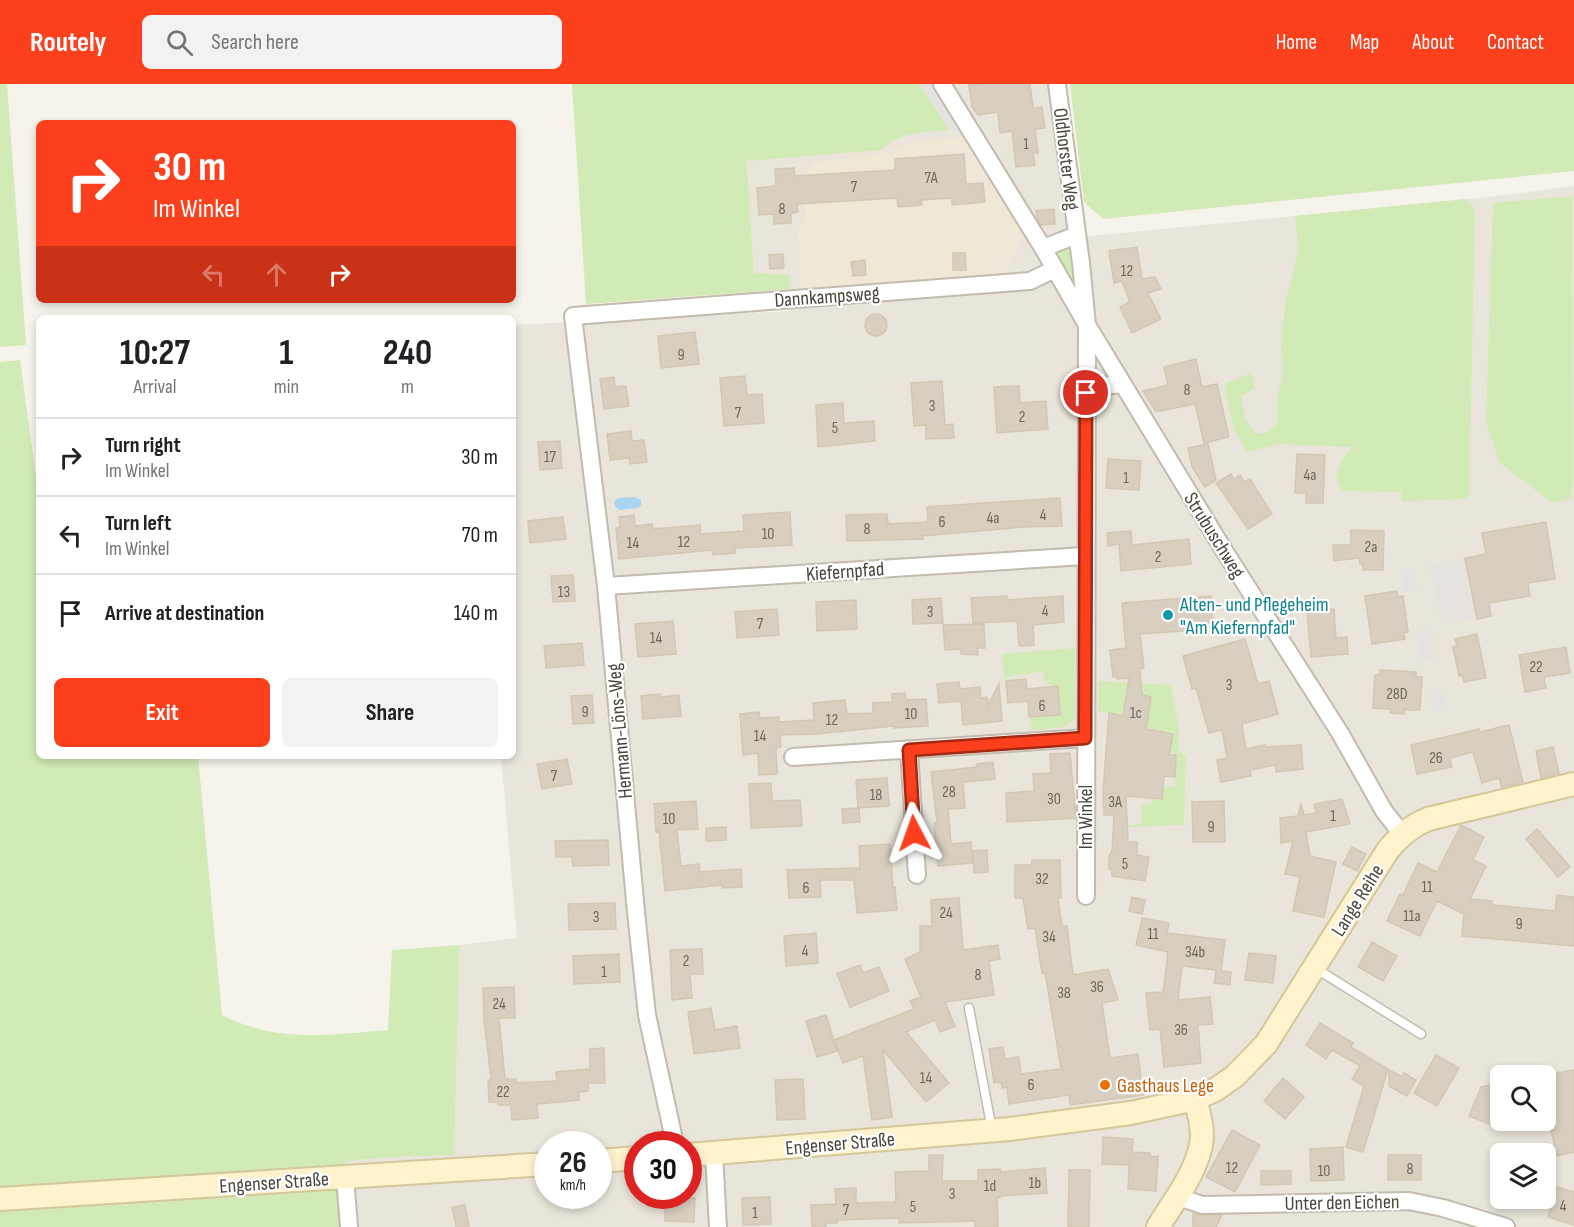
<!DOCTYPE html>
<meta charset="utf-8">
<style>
:root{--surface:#fff;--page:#f2f2f2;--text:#202124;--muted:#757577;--line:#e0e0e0;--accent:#fc3f1d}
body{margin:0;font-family:"Sofia Sans Condensed",sans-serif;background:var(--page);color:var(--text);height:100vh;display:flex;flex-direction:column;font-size:22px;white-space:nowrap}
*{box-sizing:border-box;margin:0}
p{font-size:20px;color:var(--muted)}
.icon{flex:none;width:33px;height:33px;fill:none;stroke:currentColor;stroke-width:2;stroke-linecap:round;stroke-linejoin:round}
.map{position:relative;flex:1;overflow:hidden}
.sheet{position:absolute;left:36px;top:231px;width:480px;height:444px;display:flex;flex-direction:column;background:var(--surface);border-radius:9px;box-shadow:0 3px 9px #0003}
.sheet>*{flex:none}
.banner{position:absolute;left:36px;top:36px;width:480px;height:183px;border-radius:9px;box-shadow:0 3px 9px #0003;background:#fc3f1d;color:#fff;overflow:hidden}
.buttons{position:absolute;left:1490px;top:981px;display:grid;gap:12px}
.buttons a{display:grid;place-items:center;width:66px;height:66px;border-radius:9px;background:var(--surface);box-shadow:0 3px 9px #0003;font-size:30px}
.speed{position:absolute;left:534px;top:1047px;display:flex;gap:12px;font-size:30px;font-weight:700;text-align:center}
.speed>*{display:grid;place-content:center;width:78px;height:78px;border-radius:50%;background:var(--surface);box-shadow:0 3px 9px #0003;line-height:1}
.speed small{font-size:15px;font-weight:400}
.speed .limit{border:9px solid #d22;background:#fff;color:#111}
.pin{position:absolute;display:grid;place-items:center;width:51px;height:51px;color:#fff;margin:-26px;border:3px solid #fff;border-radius:50%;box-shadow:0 2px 6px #0007}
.me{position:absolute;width:66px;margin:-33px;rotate:356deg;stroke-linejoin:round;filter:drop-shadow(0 0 4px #0008)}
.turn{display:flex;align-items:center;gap:21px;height:126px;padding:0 18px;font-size:27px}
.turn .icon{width:78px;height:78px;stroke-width:2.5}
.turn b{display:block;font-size:42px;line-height:51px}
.lanes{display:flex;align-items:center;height:57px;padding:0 18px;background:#0003;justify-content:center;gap:30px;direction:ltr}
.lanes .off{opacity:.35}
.eta{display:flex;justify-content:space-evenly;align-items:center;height:102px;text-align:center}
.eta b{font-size:36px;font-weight:700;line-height:42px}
.action{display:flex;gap:12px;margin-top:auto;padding:12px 18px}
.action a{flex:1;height:69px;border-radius:9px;background:var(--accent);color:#fff;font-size:24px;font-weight:700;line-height:69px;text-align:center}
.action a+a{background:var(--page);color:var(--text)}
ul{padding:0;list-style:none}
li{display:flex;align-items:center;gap:18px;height:78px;padding:0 18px;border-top:2px solid var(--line)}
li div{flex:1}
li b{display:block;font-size:22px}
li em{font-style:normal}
header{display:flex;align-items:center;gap:36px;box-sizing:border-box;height:84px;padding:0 30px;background:var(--accent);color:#fff}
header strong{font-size:28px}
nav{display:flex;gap:33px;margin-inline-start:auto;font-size:21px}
.search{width:420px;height:54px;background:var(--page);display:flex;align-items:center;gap:15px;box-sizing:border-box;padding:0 21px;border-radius:9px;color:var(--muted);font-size:22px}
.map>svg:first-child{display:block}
</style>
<header>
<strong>Routely</strong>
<div class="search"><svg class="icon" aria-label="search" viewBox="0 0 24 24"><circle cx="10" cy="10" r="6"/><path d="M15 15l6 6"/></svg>Search here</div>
<nav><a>Home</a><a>Map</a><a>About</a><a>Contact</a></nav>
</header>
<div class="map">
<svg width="1574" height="1143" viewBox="0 0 1574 1143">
<rect width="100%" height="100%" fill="#f6f3ec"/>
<!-- residential -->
<path fill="#eae5da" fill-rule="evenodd" d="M796,0H1049L1070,154L1480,114L1574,102V1143H350L346,1108L347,1077L393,1073L454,1070L460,861L517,854L501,672H513V241L790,227V191L754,190L747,77ZM1500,992H1545V1036H1500ZM548,1060H598V1112H548ZM638,1060H688V1112H638ZM1500,1070H1545V1114H1500Z"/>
<!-- industrial -->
<path fill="#e6e2dd" d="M1465,474L1477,535L1442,540L1430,480Z"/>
<!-- education -->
<path fill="#efe8d6" d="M964,53L1023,151L1006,189L801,206L798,146L806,129L803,97L812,79L880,70L918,57Z"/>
<!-- green -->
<path fill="#d2eab5" d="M0,0H7L26,261L0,263Z
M572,0H920L949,46C927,48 897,48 881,66L747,77L754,189L790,191V205L586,220Z
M1070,0H1574V87L1103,135L1084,118Z
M1572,112L1573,394L1571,415L1552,419L1499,378L1486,337L1493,119Z
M1465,115L1471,119L1475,128L1469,415L1401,417V408L1341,407L1336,393L1342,375L1352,363L1278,360L1247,368L1234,346L1224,300L1251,289L1255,304L1241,312L1246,336L1255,350L1266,349L1277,339V313L1284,285L1281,268L1285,219L1299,166L1295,132Z
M1066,163L1072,167L1075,202L1057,172L1058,166Z
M20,276L39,414V672H198L222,931C276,959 331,951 388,946L392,866L460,861L454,1071L393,1073L347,1077L346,1108L349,1143H0V278Z
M1075,564V634L1066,643L1031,646L1030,633L1060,630L1058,603H1051L1044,596L1043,587L1006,593L1008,619H1007L1002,570Z
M1098,597L1171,601L1180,651L1178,665L1182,670H1186L1184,741L1128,743V741L1141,740L1142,720L1151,721L1152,714H1162L1163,702L1175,703L1176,669L1166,668L1171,660L1173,650L1119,640L1121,631L1098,628Z"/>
<!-- parking -->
<path fill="#e5e3e0" d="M920,0H937L964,45L949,46Z
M1414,485L1418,505L1405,507L1401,487Z
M1433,546V575L1421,577L1417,548Z
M1439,603L1447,622L1435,627L1427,608Z"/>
<!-- water -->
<path fill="#a9d4f2" d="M635,413L641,416V421L638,424L619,426L615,422L614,418L618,414Z"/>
<!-- building -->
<path fill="#d8cfc1" stroke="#d3c7b4" stroke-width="1.5" d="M980,0H1030L1033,24L1042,23L1045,44L1035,45L1038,69H1033L1035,81L1016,83L1012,47L1000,49L998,28L978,31L972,23L969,1Z
M964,70L966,100L983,99L985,118L952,121V114L921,116L922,121L898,123L897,114L797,120L798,128L791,129V139L774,140V130L759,131L757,104L776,102L775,85L794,84L795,92L895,86V75Z
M1054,125L1055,140L1041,141L1037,133L1036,127Z
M1137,163L1142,195L1155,193L1161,205L1148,209L1161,235L1132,249L1120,223L1130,218L1122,197L1114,199L1109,167Z
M953,169H965L966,186H953Z
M783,170L784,184L770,185L769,171Z
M865,176L866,191L853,192L851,178Z
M865 241a11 11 0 1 1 22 0a11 11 0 1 1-22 0Z
M695,248L699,280L661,284L658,252Z
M1196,275L1202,303L1217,300L1229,353L1204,359L1195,320L1156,328L1143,307L1168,301L1164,283Z
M745,292L747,311L762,310L764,339L724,342L720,294Z
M614,293L615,303L626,302L629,322L604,325L600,295Z
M942,297L945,341L953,340L954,354L926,355V341L914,342L911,299Z
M1019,302L1020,319L1046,317L1048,345L997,349L994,303Z
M843,319L844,339L874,337L875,357L818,363L816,321Z
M631,347L632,357L644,356L647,378L630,380L629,374L610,376L607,350Z
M560,357L562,384L540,386L538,358Z
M1208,360L1216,396L1205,403L1192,383L1188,364Z
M1297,370L1325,371L1323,419H1306V409H1295Z
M1108,375L1141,377L1139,406L1106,404Z
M1231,390L1234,395L1240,391L1244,398L1250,395L1272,430L1248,445L1216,399Z
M1060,414L1062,442L1023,443L922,452L923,455L847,457L846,431L887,430L888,440L928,438L927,423Z
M790,428L792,461L735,464V469L713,471L712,466L619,475L616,444H620L619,433L634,431L635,442L652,440L653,445L700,441L701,450L744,447L743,431Z
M563,433L566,455L530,459L528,437Z
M1546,438L1555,495L1528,499L1530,512L1489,519L1491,532L1477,535L1465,474L1486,470L1482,449Z
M1351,446L1384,447L1383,486H1363V480H1360L1359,474L1334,477L1333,461H1351Z
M1131,447L1132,461L1189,455L1191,480L1121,487L1119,460L1108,462L1107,449Z
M573,491L575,517L553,518L551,492Z
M1397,507L1398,513L1403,512L1408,548L1404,549L1405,555L1372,560L1365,512Z
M1007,512V516L1063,512L1064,538L1033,541L1034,561L1019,562L1017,537L973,539L971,514Z
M1211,512L1213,538L1195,540L1196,546L1140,550L1144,584L1140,585L1142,611L1151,613L1146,645L1173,650L1169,671H1176L1175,693L1164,692L1162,715L1126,712L1128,758H1137V771L1149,773L1145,797L1112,792V785H1109V772L1112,767L1114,731H1104L1103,708L1109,629L1123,632L1129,594L1117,595V593H1113L1110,566L1126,564L1122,519Z
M941,514L943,539L913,540L912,516Z
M856,516L857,545L817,547L816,518Z
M777,525L779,551L737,554L735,528Z
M1334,525L1336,554L1347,553L1348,570L1311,573L1307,527Z
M673,537L676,570L638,573L635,540Z
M984,540L985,564H977L978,571L961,570L960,565L945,566L943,541Z
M1477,550L1486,594L1464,598L1462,591L1459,592L1453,563L1457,562L1455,555Z
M1245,555L1258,600L1269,597L1278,630L1242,640L1246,665L1265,661V663L1301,661L1303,685L1276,688V681L1250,686L1251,692L1221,698L1217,676L1227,674L1222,646L1209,649L1196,604L1192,605L1183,572Z
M582,559L584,581L546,584L544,562Z
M1566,563L1570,589L1544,593L1546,604L1525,608L1519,571Z
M1380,586L1416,588V593H1422L1420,626H1405L1404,630L1390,629V625L1373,624L1375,591H1380Z
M1026,595L1027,605L1058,602L1060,631L1029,633L1028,617L1008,619L1006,597Z
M959,598L960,605L980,603L981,614L987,613L988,621L999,600L1002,637L963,641L961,617L939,619L937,600Z
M905,609L906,616L926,615L928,642L894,644V642L816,650L780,651L781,663L776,664L777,690L759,691L758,669L743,671L740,630L759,628L760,634L779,633V638L814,636L813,619L845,616L847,630L873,629V619L892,618V610Z
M660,610L661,613L679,611L681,632L643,635L641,612Z
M592,611L594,639L573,640L571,612Z
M1509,641L1523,698L1502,703L1499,694L1482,699L1473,668L1450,674L1452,683L1417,690L1411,661L1479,645L1480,648Z
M1553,663L1559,689L1541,694L1536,667Z
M1070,669L1076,734L1007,738L1006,709L1034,707L1033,690L1051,689L1050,670Z
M567,675L572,700L542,705L537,680Z
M993,678L995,695L963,698L965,724L948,725L951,760L971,758L972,779L938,782L934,739L937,738L931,688L977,683V680Z
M887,694L889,722L858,724L856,696Z
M771,699L772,717L800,716L802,742L751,744L749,700Z
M1342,715L1350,740L1306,748L1310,772L1336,778L1324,833L1293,827L1300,793L1285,790L1293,757L1281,759L1280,734L1298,732L1301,720L1304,731L1316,729L1314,720Z
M696,717L698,745L677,746L681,782L699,780L700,788L741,785L742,803L722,804V801L665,807L659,747L656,748L654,720Z
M1224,717L1225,758H1193L1192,718Z
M859,724L860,738L843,739L842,725Z
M1461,741L1484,753L1473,776L1486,782L1470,815L1492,817V821L1555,827L1557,811L1574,813V862L1462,852L1464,830L1437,817L1420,852L1387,837L1400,810L1403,811L1418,779L1437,788Z
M726,743V756L706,757V744Z
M1537,745L1570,783L1558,793L1526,755Z
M608,756L609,781L573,782L572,773H556L555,757Z
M890,760L893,804L895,803L897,826L857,829L854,796H820L821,813L789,814L787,786L860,784L859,762Z
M1352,763L1366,770L1357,787L1343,780Z
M987,766L988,788L974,789L973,767Z
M1032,776H1060L1061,814H1058L1062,842H1067L1073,891L1108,885L1118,916L1102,919L1110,974L1138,970L1143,1011L1070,1021L1069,1011L1009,1020L1007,1003L1002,1004L1001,998L994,999L989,965L1003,963L1005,975L1019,973L1021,990L1061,985L1045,888L1042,889L1035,844L1028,845L1023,814H1015V781H1032Z
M1132,813L1145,816L1142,830L1129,827Z
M959,814L963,866L998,861L1000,875L989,877L994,911L945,918L955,942L940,948L935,936L906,948L949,999L926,1018L883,966L892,1033L872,1036L863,972L843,979L834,956L914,925L910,917L921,913L905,875L920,868V842H932L931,816Z
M615,819L616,845L569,846L568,820Z
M1142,834L1169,839L1167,849L1225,856L1221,887L1231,888L1230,901L1214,899L1216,886L1182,882L1178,916L1210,913L1213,940L1198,941L1201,979L1164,983L1160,945L1150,946L1146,909L1163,908L1168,868L1136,861Z
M816,849L818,879L786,882L784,852Z
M1372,858L1397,872L1383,897L1358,883Z
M702,865L703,890H690L692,914L672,916L670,866Z
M1249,869L1276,872L1273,899L1245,896Z
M619,870L620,898L574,900L573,872Z
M860,881L863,889L879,883L889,907L850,923L837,890Z
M514,903L515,934H499L505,995H516V999L557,997L556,988L590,985V965L604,964L605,999H588V1007L579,1008V1016L537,1020L538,1034L512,1036L511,1021H498L497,1018H489L488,996H491L484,934L483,904Z
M711,924L715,946L737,942L740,964L694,970L688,928Z
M826,931L837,967L817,973L806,937Z
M1320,939L1353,959L1351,963L1388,985L1363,1068L1346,1063L1364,1002L1352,995L1360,982L1332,966L1326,975L1306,961Z
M1436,971L1459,984L1437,1022L1414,1009Z
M1389,986L1402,993L1404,989L1416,996L1407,1012L1389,1002Z
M1574,986V1068L1557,1072L1547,1028H1545V991Z
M1283,994L1304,1013L1285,1035L1264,1017Z
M803,995L805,1035L777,1036L775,996Z
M1500,1000V1023L1492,1041L1469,1032L1481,1003Z
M1232,1046L1260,1061L1235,1108L1206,1093Z
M1103,1053L1133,1055L1132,1068L1150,1069L1151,1073L1158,1072L1156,1107L1128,1105L1129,1081L1102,1080Z
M1343,1063L1344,1096L1311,1097L1310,1065Z
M929,1071H943L942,1097H978V1086L1000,1085V1088L1045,1084L1047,1109L1000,1112V1114H997L998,1143H975V1137L899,1139V1134L837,1136V1139H826V1143H812L811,1121L836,1120L835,1105L856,1104V1119L896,1118L895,1088L929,1087Z
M1388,1071H1421V1096H1388Z
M1069,1086H1090L1089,1143H1068Z
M1261,1087H1291V1100L1261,1101Z
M1557,1103L1574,1108V1141L1548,1133Z
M770,1113L771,1140L743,1141L742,1114Z
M665,1114H695L694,1138L665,1137Z
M465,1121L469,1143H456L452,1123Z
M1193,1130L1202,1131H1222L1216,1143H1193Z"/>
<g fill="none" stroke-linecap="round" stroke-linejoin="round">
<defs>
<path id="lane" d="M1315,884L1421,950
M969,924L992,1046"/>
<path id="street" d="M942,0L1043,164L1087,241L1086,812
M1057,0L1081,179L1087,241L1225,468L1340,649L1384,727L1402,750
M1043,164L1077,151
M1086,309L1103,302L1122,300
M606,502L1085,472
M909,666L917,791
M793,673L1085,654
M675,1060L647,931L636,828L606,502L573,232L1030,197L1055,185
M714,1070L718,1143
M345,1093L349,1143
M1176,1112L1202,1121L1409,1117L1443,1124L1506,1143"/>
<path id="secondary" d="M688,1071L1010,1045L1131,1029L1195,1015L1215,1006L1235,992L1266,960L1388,766C1400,752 1411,742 1428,735L1574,700
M598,1077L638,1074
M0,1115L548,1080
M1158,1143C1173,1118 1195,1091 1201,1061C1204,1046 1199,1030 1195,1015"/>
</defs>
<!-- lane casing -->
<use href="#lane" stroke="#c2bbae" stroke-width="11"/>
<!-- street casing -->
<use href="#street" stroke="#c2bbae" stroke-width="20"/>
<!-- secondary casing -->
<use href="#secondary" stroke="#d6c79b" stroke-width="26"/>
<!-- lane -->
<use href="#lane" stroke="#fff" stroke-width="8"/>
<!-- street -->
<use href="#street" stroke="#fff" stroke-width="16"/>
<!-- secondary -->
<use href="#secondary" stroke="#fff3cd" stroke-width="22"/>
</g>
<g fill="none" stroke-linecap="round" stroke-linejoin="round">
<defs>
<path id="route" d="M914,749L909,666L1085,654L1086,309"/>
</defs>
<!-- route casing -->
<use href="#route" stroke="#a42913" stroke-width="15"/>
<!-- route -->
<use href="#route" stroke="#fc3f1d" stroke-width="10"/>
</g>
<!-- markers -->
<circle fill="#0f9aa8" stroke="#fff" stroke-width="2" cx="1168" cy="531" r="6"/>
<circle fill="#e8710a" stroke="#fff" stroke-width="2" cx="1105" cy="1001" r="6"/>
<g text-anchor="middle" stroke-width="4.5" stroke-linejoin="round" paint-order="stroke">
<!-- number labels -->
<g font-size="16" fill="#6e675b">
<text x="1026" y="65">1</text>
<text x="931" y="99">7A</text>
<text x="854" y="108">7</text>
<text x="782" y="130">8</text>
<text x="1127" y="192">12</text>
<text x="681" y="276">9</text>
<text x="1187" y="311">8</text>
<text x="932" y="327">3</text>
<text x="738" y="334">7</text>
<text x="1022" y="338">2</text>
<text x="835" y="349">5</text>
<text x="550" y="378">17</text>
<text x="1310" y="396">4a</text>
<text x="1126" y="399">1</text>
<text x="1043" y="436">4</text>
<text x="993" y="439">4a</text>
<text x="942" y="443">6</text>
<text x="867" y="450">8</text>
<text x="768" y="455">10</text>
<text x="684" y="463">12</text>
<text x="633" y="464">14</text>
<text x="1371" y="468">2a</text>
<text x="1158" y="478">2</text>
<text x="564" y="513">13</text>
<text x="1045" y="532">4</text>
<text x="930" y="533">3</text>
<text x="760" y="545">7</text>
<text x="656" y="559">14</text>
<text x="1536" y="588">22</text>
<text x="1229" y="606">3</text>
<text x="1397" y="615">28D</text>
<text x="1042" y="627">6</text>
<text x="585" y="633">9</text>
<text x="1136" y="634">1c</text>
<text x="911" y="635">10</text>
<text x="832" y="641">12</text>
<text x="760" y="657">14</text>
<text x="1436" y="679">26</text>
<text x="554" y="697">7</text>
<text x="949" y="713">28</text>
<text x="876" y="716">18</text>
<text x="1054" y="720">30</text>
<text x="1115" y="723">3A</text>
<text x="1333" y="737">1</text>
<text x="669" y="740">10</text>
<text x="1211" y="748">9</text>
<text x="1125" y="785">5</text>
<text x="1042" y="800">32</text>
<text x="1427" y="808">11</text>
<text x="806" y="809">6</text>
<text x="946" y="834">24</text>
<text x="1412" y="837">11a</text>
<text x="596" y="838">3</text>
<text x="1519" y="845">9</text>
<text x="1153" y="855">11</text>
<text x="1049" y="858">34</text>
<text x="805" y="872">4</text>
<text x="1195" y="873">34b</text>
<text x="686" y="882">2</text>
<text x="604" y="893">1</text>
<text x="978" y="896">8</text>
<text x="1097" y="908">36</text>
<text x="1064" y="914">38</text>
<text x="499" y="925">24</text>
<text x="1181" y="951">36</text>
<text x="926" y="999">14</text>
<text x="1031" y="1006">6</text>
<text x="503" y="1013">22</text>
<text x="1232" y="1089">12</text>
<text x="1410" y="1090">8</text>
<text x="1324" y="1092">10</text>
<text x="1035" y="1104">1b</text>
<text x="990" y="1107">1d</text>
<text x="952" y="1115">3</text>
<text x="1563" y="1127">4</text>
<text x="913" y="1128">5</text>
<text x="846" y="1131">7</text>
<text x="755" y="1134">1</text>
</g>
<!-- street labels -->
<g font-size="20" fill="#4b4439" stroke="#fff">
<text transform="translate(1067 75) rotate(83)" y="7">Oldhorster Weg</text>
<text transform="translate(827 212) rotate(-4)" y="7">Dannkampsweg</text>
<text transform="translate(1215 451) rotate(58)" y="7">Strubuschweg</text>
<text transform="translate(845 487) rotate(-4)" y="7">Kiefernpfad</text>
<text transform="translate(619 647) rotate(-95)" y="7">Hermann-Löns-Weg</text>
<text transform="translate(1085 733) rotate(-90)" y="7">Im Winkel</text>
<text transform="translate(1357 816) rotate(-58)" y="7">Lange Reihe</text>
<text transform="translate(840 1059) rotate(-5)" y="7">Engenser Straße</text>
<text transform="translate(274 1098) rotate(-4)" y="7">Engenser Straße</text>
<text transform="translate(1342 1118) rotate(-1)" y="7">Unter den Eichen</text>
</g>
<!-- culture labels -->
<g font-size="20" fill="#0d838f" stroke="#fff" text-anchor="start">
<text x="1180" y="527">Alten- und Pflegeheim<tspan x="1180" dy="23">"Am Kiefernpfad"</tspan></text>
</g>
<!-- food labels -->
<g font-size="20" fill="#c56008" stroke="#fff" text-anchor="start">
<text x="1117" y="1008">Gasthaus Lege</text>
</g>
</g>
</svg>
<div class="buttons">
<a><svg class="icon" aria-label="search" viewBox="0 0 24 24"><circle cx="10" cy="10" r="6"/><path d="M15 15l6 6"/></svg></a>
<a><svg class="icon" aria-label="layers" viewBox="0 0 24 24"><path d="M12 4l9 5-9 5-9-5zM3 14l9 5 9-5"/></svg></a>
</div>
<div class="speed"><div>26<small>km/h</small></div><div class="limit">30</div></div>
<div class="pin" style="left:1086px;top:309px;background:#d93025"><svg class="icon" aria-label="arrive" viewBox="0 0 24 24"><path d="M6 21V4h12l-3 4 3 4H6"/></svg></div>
<svg class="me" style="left:914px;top:749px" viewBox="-20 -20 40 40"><path d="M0-17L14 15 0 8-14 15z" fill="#fc3f1d" stroke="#fff" stroke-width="4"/></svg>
<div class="banner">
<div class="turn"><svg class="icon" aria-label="right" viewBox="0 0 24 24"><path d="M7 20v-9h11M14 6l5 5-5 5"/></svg><div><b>30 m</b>Im Winkel</div></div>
<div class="lanes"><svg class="icon off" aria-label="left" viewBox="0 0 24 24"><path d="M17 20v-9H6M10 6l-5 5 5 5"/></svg><svg class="icon off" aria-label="ahead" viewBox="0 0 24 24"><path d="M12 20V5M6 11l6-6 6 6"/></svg><svg class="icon" aria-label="right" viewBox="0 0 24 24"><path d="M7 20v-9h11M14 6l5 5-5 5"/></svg></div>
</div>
<section class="sheet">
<div class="eta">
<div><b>10:27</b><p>Arrival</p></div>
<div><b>1</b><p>min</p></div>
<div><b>240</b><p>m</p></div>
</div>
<ul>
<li><svg class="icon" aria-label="right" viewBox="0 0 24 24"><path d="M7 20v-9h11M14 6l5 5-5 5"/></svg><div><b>Turn right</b><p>Im Winkel</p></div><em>30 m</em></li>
<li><svg class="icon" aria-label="left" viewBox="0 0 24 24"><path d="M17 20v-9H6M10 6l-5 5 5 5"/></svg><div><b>Turn left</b><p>Im Winkel</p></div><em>70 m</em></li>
<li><svg class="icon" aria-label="arrive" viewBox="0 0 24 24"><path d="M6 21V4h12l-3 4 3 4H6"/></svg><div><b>Arrive at destination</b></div><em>140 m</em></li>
</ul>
<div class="action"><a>Exit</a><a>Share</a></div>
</section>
</div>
